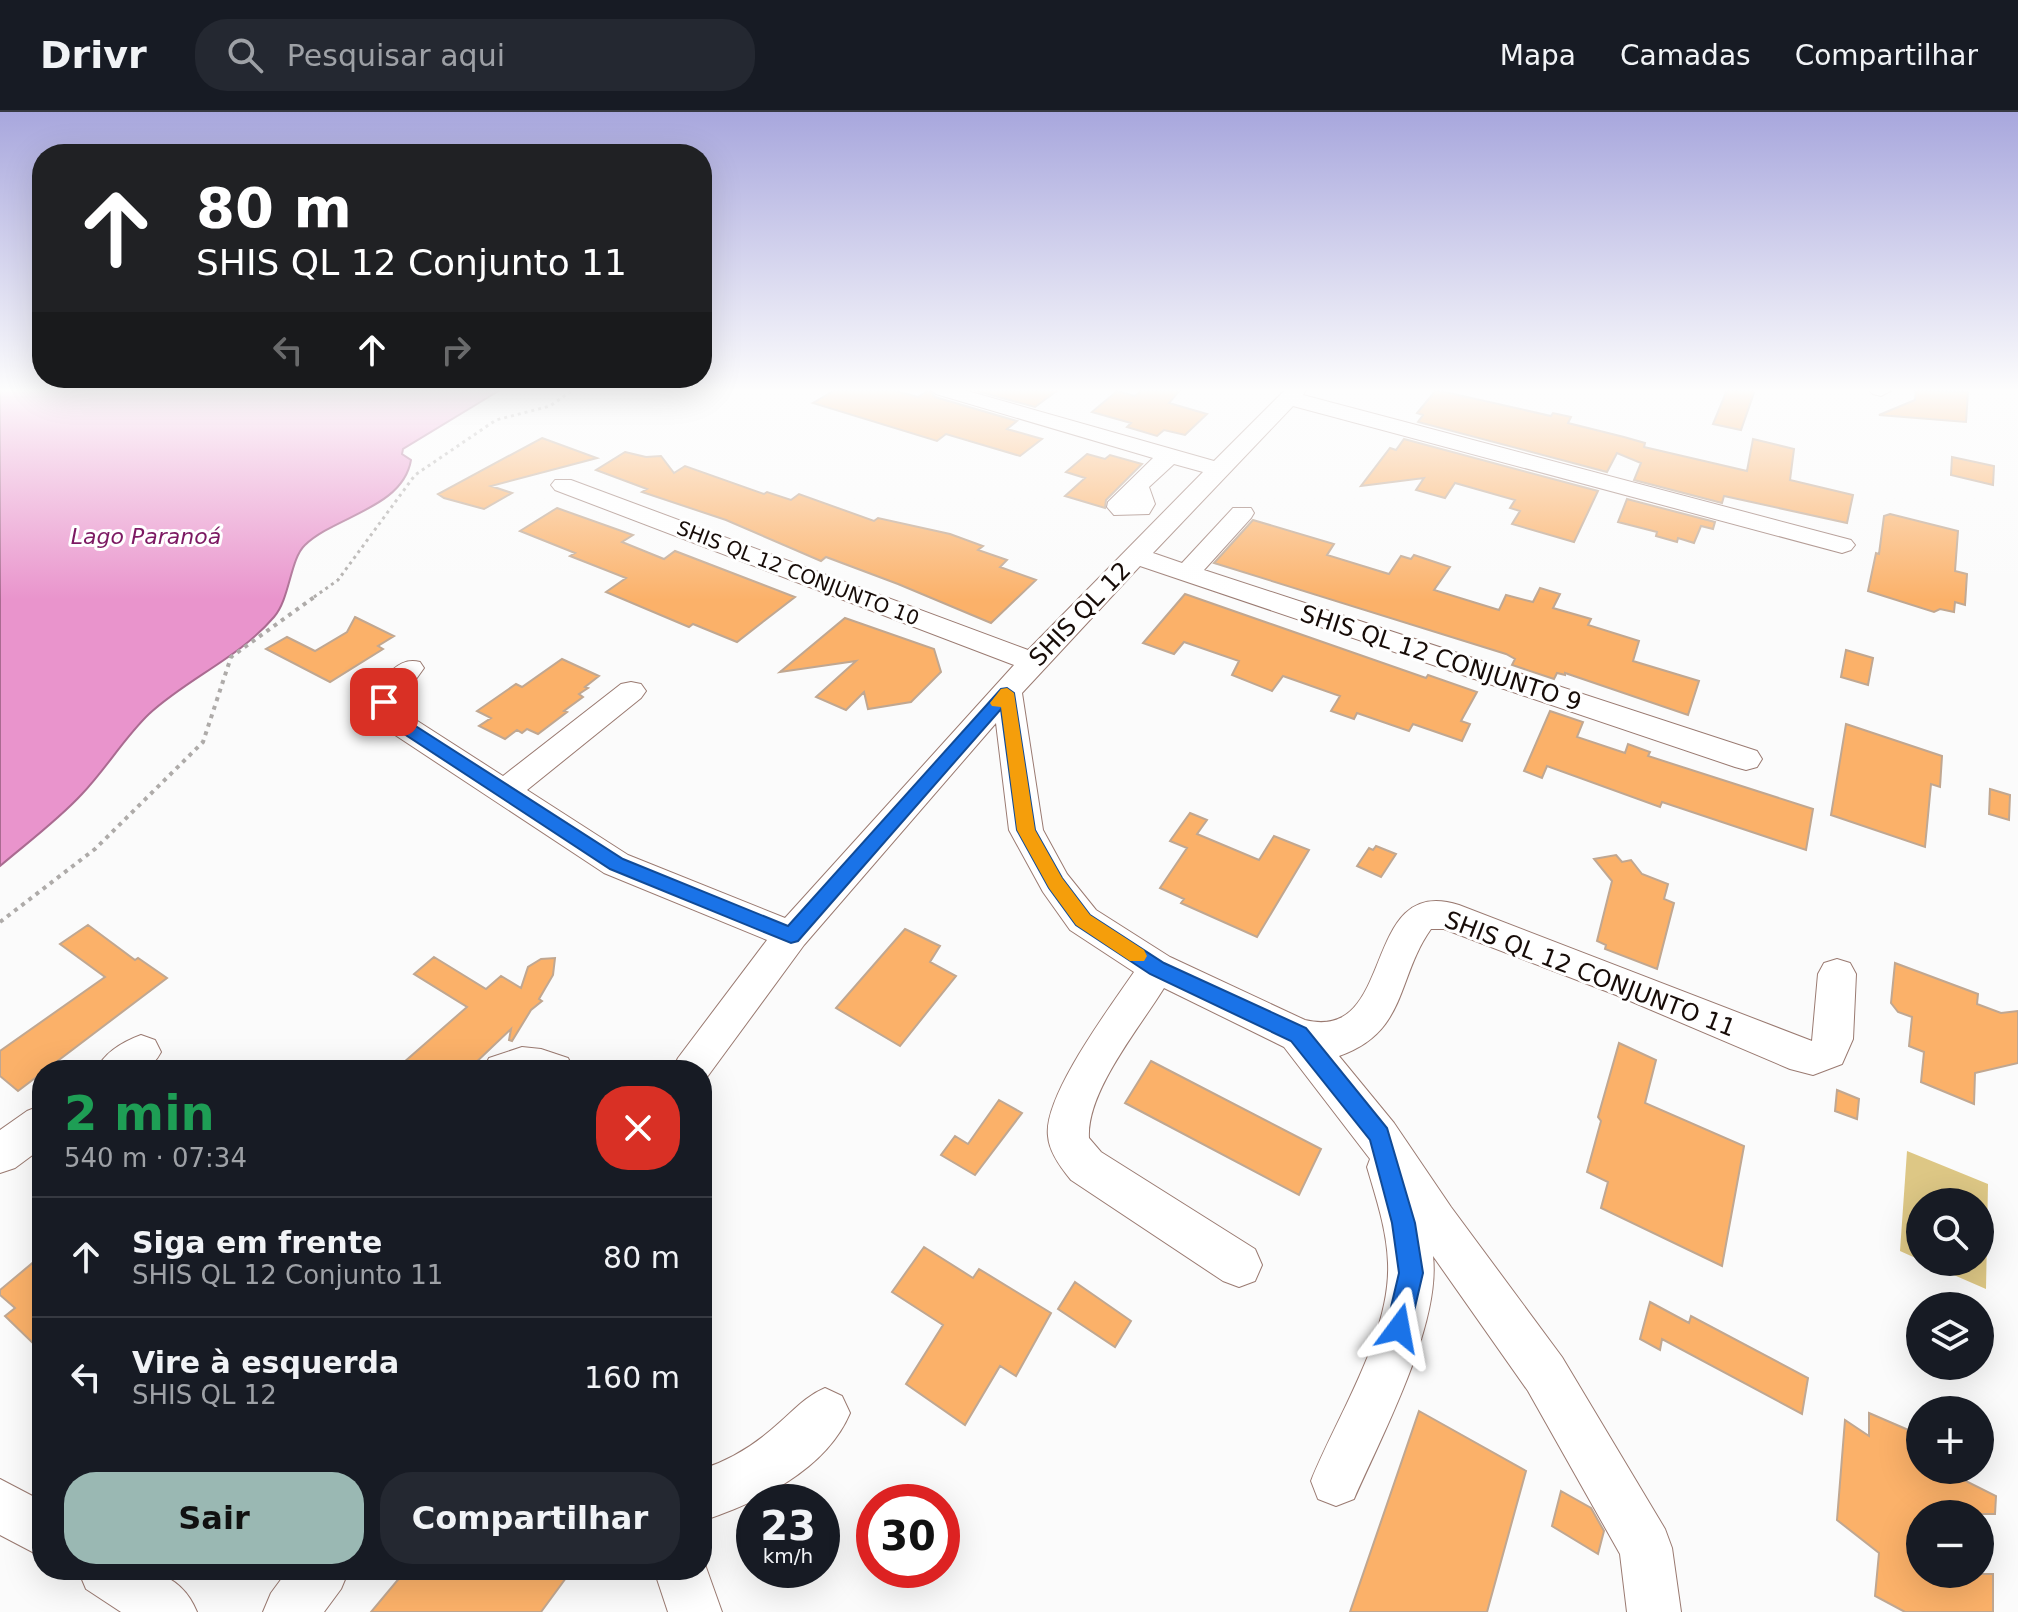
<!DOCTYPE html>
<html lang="pt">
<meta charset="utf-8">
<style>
:root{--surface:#171b24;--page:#242831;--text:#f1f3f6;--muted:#9ea1a6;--line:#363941;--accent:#9ab8b3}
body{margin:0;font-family:"DejaVu Sans",sans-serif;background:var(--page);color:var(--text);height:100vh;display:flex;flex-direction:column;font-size:30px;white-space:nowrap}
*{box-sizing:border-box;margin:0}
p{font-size:26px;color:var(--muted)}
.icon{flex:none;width:44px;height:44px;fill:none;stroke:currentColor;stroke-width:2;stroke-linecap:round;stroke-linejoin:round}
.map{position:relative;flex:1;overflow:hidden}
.sheet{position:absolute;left:32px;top:948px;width:680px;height:520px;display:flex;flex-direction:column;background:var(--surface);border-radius:32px;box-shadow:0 8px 32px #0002}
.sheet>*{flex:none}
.banner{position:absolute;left:32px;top:32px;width:680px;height:244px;border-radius:32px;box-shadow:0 8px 32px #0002;background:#202124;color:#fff;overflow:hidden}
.tools{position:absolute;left:1906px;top:1076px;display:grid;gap:16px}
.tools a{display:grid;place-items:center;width:88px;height:88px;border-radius:50%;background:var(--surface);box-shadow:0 8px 32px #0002;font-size:40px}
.speed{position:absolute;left:736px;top:1372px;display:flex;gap:16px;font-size:40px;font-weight:700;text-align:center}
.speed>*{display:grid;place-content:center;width:104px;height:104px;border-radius:50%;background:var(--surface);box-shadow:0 8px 32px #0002;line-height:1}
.speed small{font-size:20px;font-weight:400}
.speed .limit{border:12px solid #d22;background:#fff;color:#111}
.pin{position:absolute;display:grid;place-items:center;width:68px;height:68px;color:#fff;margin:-34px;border-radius:16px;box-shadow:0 4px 12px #0006}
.me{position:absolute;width:88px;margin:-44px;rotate:13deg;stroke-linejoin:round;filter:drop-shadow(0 0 6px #0008)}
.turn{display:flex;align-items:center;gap:28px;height:168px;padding:0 32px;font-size:36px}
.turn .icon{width:104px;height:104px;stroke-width:2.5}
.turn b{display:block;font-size:56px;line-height:68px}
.lanes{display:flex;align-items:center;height:76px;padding:0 32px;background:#0003;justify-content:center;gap:40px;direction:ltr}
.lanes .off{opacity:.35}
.round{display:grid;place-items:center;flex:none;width:84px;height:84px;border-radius:32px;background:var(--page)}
.headline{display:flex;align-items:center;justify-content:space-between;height:136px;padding:0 32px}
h1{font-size:48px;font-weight:700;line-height:60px;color:#1e9e55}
.button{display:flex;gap:16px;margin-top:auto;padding:16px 32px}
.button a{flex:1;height:92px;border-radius:32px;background:var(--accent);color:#111;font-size:32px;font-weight:700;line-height:92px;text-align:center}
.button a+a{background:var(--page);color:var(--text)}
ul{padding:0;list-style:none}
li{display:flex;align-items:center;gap:24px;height:120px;padding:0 32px;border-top:2px solid var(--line)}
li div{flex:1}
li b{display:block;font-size:30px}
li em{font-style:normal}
header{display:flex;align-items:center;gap:48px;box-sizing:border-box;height:112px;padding:0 40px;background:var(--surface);border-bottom:2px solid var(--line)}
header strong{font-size:38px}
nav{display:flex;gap:44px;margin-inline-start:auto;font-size:28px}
.search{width:560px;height:72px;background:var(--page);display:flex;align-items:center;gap:20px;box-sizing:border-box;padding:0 28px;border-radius:32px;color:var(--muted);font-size:30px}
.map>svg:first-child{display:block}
</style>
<header>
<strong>Drivr</strong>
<div class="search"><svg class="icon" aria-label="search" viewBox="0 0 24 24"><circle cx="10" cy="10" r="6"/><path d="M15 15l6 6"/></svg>Pesquisar aqui</div>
<nav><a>Mapa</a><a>Camadas</a><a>Compartilhar</a></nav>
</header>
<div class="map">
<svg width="2018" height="1500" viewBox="0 0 2018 1500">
<rect width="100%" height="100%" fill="#fbfbfb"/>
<!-- green -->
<path fill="#ddc785" d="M1907,1039L1988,1072L1986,1177L1924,1150H1980V1090H1920V1148L1900,1139Z"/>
<!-- water -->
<path fill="#e994cc" stroke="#aa6b91" stroke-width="2" d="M0,278H500L403,337L402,342L411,348C403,396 335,404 305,433C290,447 290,487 274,505C239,546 188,566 149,602C124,626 106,657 82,682C58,708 27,731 0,754Z"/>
<!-- building -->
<path fill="#fbb169" stroke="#c0a791" stroke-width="2" d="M835,278H892L918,285L929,278L935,285L1017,309L1007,317L1042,327L1020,344L946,322L937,329L813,291Z
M973,278H1058L1035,295Z
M1142,278H1180L1169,291L1207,302L1185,323L1164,318L1157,324L1127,315L1131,311L1092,300L1117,279L1135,284Z
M1436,278L1551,304L1553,301L1571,305L1568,311L1624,325L1645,331L1644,335L1747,359L1753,327L1794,337L1790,368L1853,383L1847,411L1724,384L1722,391L1634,368L1641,351L1617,341L1607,360L1418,310L1423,303L1417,301Z
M1727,278H1755L1741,318L1713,312Z
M1916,278L1968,280L1966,310L1879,303L1915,288Z
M542,326L597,346L491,374L512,381L484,397L444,386L438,382Z
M1404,327L1598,379L1574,430L1512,412L1520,399L1510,396L1515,388L1455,371L1445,386L1416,378L1424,366L1361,374L1390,336L1396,338Z
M625,340L646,345L661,344L674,361L685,354L764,382L767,380L791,388L799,382L874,409L878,406L950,422L983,434L978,438L1007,448L1000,455L1036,468L991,511L898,472L826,445L821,449L726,408L642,380L647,377L596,358Z
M1087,342L1105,347L1110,343L1142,352L1106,388L1105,396L1065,384L1085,366L1066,360Z
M1952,345L1994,354L1993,373L1951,363Z
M1627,387L1715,410L1713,417L1701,414L1694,431L1678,426L1677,430L1656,424L1657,420L1618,410Z
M557,396L633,423L622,430L664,447L675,439L795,485L737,530L693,512L689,515L606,480L626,466L570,444L575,441L520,419Z
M1890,402L1958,419L1955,459L1967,462L1965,493L1955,490L1954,500L1940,497L1934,500L1868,479L1876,441L1879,442L1884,404Z
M1253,408L1334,432L1327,443L1389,462L1401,444L1411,447L1414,443L1450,455L1434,478L1499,498L1506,483L1533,490L1540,476L1560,482L1553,496L1591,507L1588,513L1639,529L1633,549L1699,569L1688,603L1565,561V563L1557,561L1554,567L1512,553L1515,547L1506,542L1214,451Z
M1185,482L1426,566L1428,563L1477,580L1461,609L1470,612L1462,629L1413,612L1409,619L1357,601L1354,607L1331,599L1340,584L1283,564L1272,579L1232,563L1239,549L1184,530L1174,542L1143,531Z
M355,505L394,524L378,534L383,537L330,570L266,537L287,525L315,539L347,520Z
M845,506L934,537L941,560L911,590L868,597L864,580L846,598L816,585L856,549L780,560Z
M1846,538L1873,546L1868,573L1841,565Z
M562,547L599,564L585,575L588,576L579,582L583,585L564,599L567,600L538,622L527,617L522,621L517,618L505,627L479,614L491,606L477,599L516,572L522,575Z
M1550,599L1583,610L1577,625L1625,641L1628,632L1650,640L1648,644L1813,697L1806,738L1662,690L1660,695L1547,654L1542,666L1524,659Z
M1846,612L1942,644L1940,675L1931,672L1925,735L1831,703Z
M1990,677L2010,683L2009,708L1989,702Z
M1190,701L1207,708L1197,722L1259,748L1274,724L1309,738L1257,825L1181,791L1184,787L1160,776L1187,736L1170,729Z
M1376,734L1396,742L1381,765L1357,754L1369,736L1373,738Z
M1616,743L1622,750L1631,748L1642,762L1668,772L1664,787L1674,791L1657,857L1605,837L1606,833L1597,829L1612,769L1594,747Z
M88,813L135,848L138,846L167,866L18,979L0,964V939L105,865L60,832Z
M905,817L940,834L930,850L956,864L900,934L836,896Z
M434,845L486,877L501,864L521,876L528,855L541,847L555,846L553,863L539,887L542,889L531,898L512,929L509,928L511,917L468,958H395L467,895L414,862Z
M1895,851L1978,882L1977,892L2001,901L2018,899V951L1975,961L1974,992L1921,970L1924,940L1909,934L1912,905L1898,900L1891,891Z
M1619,931L1656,948L1645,991L1744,1034L1722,1154L1601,1096L1608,1070L1587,1060L1601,1009L1598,1005Z
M1151,949L1321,1037L1299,1083L1125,991Z
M1837,978L1859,987L1857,1007L1835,999Z
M999,988L1022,1001L975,1063L941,1043L955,1024L968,1032Z
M924,1135L973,1166L979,1157L1051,1201L1016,1264L1000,1254L965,1313L906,1272L943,1213L892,1180Z
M42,1143V1240L5,1204L15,1196L0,1183V1178Z
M1075,1170L1131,1209L1115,1235L1058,1197Z
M1650,1190L1689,1211L1691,1204L1808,1266L1802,1302L1662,1227L1660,1238L1640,1227Z
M1419,1299L1526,1359L1487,1500H1350Z
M1869,1301L1920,1323V1358H1944L1996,1384L1995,1402H1920V1462H1993V1500H1905L1875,1484L1879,1441L1837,1408L1845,1308L1869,1324Z
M1561,1379L1591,1396L1604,1419L1598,1442L1552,1414Z
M406,1458H557L566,1466L541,1500H371Z"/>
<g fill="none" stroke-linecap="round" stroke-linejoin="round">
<defs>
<path id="minor" d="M932,278H964L1214,349L1285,278H1306L1303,283L1851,428L1855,433L1851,438L1842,441L1293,294L1153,441L1182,451L1233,396H1251L1254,401L1251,406L1204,458L1757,639L1762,647L1757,655L1746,658L1735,655L1140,454L1022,581L1043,718L1067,762L1096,798L1170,845L1305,908C1398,931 1359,761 1459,793L1812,929L1818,862L1824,851L1837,847L1850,851L1856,862L1853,927L1842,952L1813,963L1790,957L1616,883L1444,817H1431C1396,866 1408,920 1339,944L1394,1011L1451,1095L1562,1245L1665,1417L1672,1436L1681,1500H1627L1620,1442L1528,1279L1433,1144C1441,1213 1382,1323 1354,1387L1336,1394L1318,1387L1311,1369C1337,1304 1391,1222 1388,1151C1387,1118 1376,1086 1367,1055L1370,1047L1284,935L1164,876C1140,915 1086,980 1089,1026L1101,1040L1255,1137L1262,1153L1255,1169L1239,1175L1223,1169L1071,1068C1061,1056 1049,1040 1048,1024C1043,984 1111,894 1134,860L1070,818L1043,780L1009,718L996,611L804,833L702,972V958H672L678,946L767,828L604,761L383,615L369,590C381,571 396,543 420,550L424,556L399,591L405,601L503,664L621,572L631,570L641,572L646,579L641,586L527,678L628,743L785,806L1014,553L555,378L551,373L555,368H571L1028,538L1203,360L1174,352L1149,375L1155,392L1149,402L1114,403L1107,395L1108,390L1153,346L936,282Z
M1869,278H1892L1881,284L1873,282Z
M141,923L155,928L161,940C148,966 122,958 96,958C105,940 122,930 141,923Z
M522,935L541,937L568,946L574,958H483L489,946Z
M42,993V1036L15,1056L0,1061V1018L27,999Z
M825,1276L842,1284L850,1301C826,1358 757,1391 702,1409V1357C731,1348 756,1332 779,1311C795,1297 806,1284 825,1276Z
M0,1367L42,1389V1445L0,1423Z
M702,1444L722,1500H668L654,1458H702Z
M78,1458C126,1458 175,1447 197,1500H121L86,1477Z
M288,1458H349L341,1477L324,1500H263L271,1481Z"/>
</defs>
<!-- minor casing -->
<use href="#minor" stroke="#9a7a71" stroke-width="2"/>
<!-- path-far1 -->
<path stroke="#aeaba9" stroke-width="3" stroke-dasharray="3 4" stroke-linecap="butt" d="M314,485L338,468L415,363L496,308L550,294L573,278"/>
<!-- path -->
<path stroke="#aeaba9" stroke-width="4" stroke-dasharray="4 5" stroke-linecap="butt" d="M0,810L95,737L203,630L231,545L317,483"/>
<!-- minor -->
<use href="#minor" fill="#fff" fill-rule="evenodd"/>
</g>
<!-- sky -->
<linearGradient id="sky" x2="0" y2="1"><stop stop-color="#a8a7dd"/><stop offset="0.57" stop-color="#fdfdfd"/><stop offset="1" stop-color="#fdfdfd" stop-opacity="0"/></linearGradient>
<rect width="2018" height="488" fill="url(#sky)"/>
<!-- route -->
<path fill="#1a73e8" stroke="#114b97" stroke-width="2" d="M1007,576L1014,581L1035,718L1062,766L1090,803L1164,851L1306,916L1387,1016L1415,1111L1423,1161L1408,1225L1399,1229L1390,1225L1386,1216L1399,1161L1392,1111L1370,1028L1291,929L1150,862L1076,813L1049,776L1017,718L1001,597L798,829L791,831L610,757L389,612L376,590L384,585L389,586L400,604L623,747L788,814L1001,577Z"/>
<!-- slow -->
<path fill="#f59e0b" d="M1007,576L1014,581L1035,718L1062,766L1090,803L1144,838L1147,844L1144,849H1130L1076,813L1049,776L1017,718L1001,595L992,594L990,591L1001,577Z"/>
<g text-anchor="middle" stroke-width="6" stroke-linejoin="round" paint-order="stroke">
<!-- far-street labels -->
<g font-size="20" fill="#170c08" stroke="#fff">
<text transform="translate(798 461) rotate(21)" y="7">SHIS QL 12 CONJUNTO 10</text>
</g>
<!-- far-water labels -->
<g font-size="22" font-style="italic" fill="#7c1962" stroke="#fff">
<text x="146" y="432">Lago Paranoá</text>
</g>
<!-- street labels -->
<g font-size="24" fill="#170c08" stroke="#fff">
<text transform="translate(1080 502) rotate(-46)" y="8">SHIS QL 12</text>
<text transform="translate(1441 546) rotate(18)" y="8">SHIS QL 12 CONJUNTO 9</text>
<text transform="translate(1590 862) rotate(21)" y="8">SHIS QL 12 CONJUNTO 11</text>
</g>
</g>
</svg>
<div class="tools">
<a><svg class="icon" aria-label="search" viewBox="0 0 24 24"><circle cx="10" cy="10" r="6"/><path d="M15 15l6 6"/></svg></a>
<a><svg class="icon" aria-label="layers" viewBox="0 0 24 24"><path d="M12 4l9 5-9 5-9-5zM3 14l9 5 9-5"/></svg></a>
<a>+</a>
<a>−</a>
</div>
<div class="speed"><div>23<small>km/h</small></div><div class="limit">30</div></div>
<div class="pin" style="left:384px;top:590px;background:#d93025"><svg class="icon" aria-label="arrive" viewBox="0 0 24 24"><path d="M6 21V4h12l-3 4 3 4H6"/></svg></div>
<svg class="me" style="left:1399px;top:1216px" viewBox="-20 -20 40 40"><path d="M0-17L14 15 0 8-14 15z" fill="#1a73e8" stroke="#fff" stroke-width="4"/></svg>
<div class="banner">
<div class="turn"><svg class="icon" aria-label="ahead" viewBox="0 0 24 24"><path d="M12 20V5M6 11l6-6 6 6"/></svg><div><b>80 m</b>SHIS QL 12 Conjunto 11</div></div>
<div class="lanes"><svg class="icon off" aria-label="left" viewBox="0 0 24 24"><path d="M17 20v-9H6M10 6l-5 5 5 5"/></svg><svg class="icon" aria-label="ahead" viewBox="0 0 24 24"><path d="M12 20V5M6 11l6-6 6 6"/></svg><svg class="icon off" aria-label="right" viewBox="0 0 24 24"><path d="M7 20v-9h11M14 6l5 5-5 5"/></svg></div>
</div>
<section class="sheet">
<div class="headline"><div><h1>2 min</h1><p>540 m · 07:34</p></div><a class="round" style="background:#d93025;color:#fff"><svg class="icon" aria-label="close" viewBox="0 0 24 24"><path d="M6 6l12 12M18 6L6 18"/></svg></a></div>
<ul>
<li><svg class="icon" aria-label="ahead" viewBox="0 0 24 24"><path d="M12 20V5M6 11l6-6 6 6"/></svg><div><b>Siga em frente</b><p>SHIS QL 12 Conjunto 11</p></div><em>80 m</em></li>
<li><svg class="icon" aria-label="left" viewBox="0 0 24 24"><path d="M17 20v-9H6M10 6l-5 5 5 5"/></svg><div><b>Vire à esquerda</b><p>SHIS QL 12</p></div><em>160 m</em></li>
</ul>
<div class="button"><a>Sair</a><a>Compartilhar</a></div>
</section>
</div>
